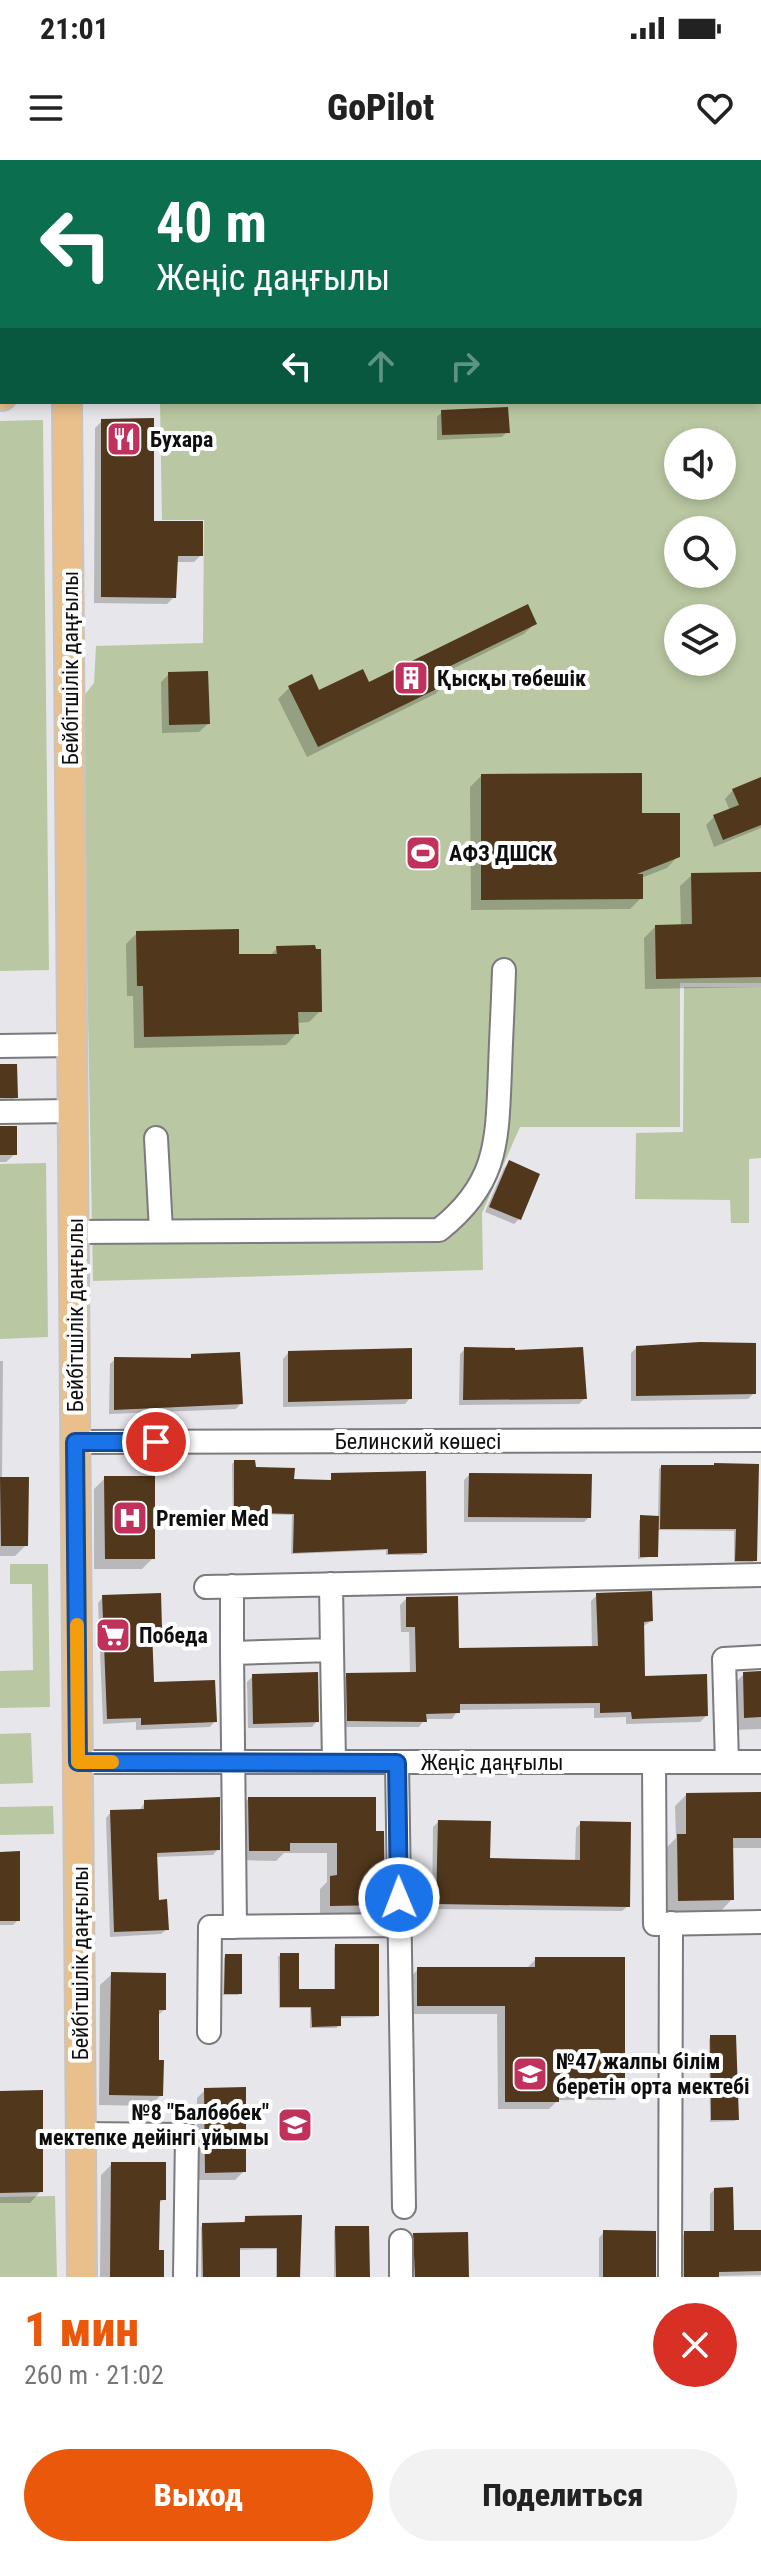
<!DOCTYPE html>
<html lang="ru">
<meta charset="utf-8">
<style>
:root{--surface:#fff;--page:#f2f2f2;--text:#222;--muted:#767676;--accent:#ea580c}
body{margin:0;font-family:"Roboto Condensed",sans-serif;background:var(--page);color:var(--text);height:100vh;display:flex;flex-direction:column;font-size:30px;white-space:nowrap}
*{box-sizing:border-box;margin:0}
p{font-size:26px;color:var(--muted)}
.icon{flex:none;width:44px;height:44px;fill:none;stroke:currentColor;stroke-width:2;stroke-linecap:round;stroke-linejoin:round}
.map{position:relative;height:2117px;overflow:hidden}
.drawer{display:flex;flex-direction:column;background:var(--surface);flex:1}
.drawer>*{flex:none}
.top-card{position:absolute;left:0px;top:0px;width:762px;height:244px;box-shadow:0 4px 12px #0003;background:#0b6e4f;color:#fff;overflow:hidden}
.buttons{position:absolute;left:664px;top:268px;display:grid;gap:16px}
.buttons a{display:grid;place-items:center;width:72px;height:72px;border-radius:50%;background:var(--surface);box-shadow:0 4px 12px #0003;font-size:40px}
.pin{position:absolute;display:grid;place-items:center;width:68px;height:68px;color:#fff;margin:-34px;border:4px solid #fff;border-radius:50%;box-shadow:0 2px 8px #0007}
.me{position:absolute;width:88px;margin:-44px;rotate:359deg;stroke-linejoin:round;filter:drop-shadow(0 0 6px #0008)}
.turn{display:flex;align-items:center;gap:28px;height:168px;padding:0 24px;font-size:36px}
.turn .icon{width:104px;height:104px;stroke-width:2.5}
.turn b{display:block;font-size:56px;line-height:68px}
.lanes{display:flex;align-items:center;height:76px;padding:0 24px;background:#0003;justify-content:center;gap:40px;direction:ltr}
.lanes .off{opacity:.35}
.round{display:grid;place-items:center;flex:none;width:84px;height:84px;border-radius:42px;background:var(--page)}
.head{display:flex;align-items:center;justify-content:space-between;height:136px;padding:0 24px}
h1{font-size:48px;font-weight:800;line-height:60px;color:var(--accent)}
.primary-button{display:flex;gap:16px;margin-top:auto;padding:16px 24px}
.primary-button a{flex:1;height:92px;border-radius:48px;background:var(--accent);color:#fff;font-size:32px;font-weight:800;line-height:92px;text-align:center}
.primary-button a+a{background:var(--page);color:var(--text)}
.status{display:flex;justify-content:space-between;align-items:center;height:56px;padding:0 40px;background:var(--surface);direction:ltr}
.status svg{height:22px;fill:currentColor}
header{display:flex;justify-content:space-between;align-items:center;height:104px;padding:0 24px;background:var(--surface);font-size:36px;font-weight:800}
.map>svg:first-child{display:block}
</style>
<div class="status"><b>21:01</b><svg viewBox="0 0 49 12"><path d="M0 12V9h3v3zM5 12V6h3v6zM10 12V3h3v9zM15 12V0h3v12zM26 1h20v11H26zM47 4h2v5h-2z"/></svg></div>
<header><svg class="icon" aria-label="menu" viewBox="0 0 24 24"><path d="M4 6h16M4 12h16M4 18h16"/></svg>GoPilot<svg class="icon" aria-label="heart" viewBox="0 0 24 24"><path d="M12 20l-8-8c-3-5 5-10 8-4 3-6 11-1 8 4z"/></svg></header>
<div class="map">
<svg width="761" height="2117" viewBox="0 0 761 2117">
<rect width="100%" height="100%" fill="#e7e6ea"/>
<!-- green -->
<path fill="#b9c8a2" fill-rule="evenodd" d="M761,109V823H680V967H520L482,1053L483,1110L93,1121L82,538L94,523L96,486L203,483L204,360H162L160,242H760ZM678,282H722V326H678ZM678,370H722V414H678ZM678,458H722V502H678Z
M43,260L49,810L0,811V261Z
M684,827H761V998L749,999V1063H731L730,1040L635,1039L636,973L683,972Z
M46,1003L48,1177L0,1179V1004Z
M10,1404H48L50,1547L0,1548V1511L33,1510L32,1424H10Z
M31,1573L33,1623L0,1624V1574Z
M53,1646L54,1674L0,1675V1647Z
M55,2036L57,2117H0V2037Z"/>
<!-- shadow -->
<path fill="#0003" d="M55,0H114V2H55Z
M320,0H379V2H320Z
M430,0H550V2H430Z
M613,0H681V2H613Z
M442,252L507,272L502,277L437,280V257Z
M102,261L152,363L201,395L194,402H176L174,437L167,444L94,443L95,268Z
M535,463L524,474L442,514L447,523L435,534L307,597L278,539L289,528L318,533L368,524Z
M169,514L208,564L199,572L162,573L161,522Z
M481,616L640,655L678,696L667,708L641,718V738L630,749L471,750L470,627Z
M761,619V668L714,687L706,665L714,657L730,651L725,639L733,630Z
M761,714V827L645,829L644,778L655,767L681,766L680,726L692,715Z
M137,773L237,796H270L277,788L320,851L309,862L297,863V873L286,885L134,888L133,836H127L126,784Z
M0,906L16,937L7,945L0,946Z
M0,967L15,994L6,1002H0Z
M509,1003L519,1059L514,1064L485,1052L504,1008Z
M636,1188L754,1233L748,1239L631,1241V1193Z
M465,1189L513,1192L585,1238L579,1244L459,1245L460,1194Z
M288,1193L410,1238L405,1244L283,1247V1199Z
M192,1196L241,1243L236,1249L109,1254L110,1204L115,1199L188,1200Z
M0,1201H3L2,1319L26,1385L15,1396H0Z
M234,1302L292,1321L330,1322L332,1315L425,1393L422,1395H386V1390L291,1394L292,1355L254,1354L252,1368H233L232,1304Z
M661,1307H712L755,1400L753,1402H734V1371L657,1370L656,1396L638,1399L639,1360L658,1358L659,1309Z
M469,1315L589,1357L584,1362H464V1320Z
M105,1318L153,1398L142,1409H94V1329Z
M597,1435L651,1461L642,1467L643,1518L706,1556L700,1562L626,1564V1557L594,1558V1548L458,1550L452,1559H425L419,1567H342L341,1521L347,1515L410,1514L409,1472H401L400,1445L406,1439L457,1490L592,1488L591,1441Z
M103,1437L160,1468L154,1473H150L152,1524L215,1561L210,1567L136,1570V1562L103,1564L98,1443Z
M761,1513V1569L732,1570L731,1527L744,1514Z
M253,1516L317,1561L312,1567L248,1568L247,1522Z
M686,1635H761V1688H732V1739L721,1751H668L667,1687L676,1678L675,1646Z
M248,1639L374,1673L383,1744L372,1756H320V1729L327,1722V1693H284L276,1701L238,1700L237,1651Z
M145,1642L218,1689L213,1695L155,1697L157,1742L167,1769L161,1774L110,1777L106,1658L111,1652L139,1651Z
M438,1662L488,1700L575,1702L576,1668L581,1663L628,1746L622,1751L432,1749L433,1667Z
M0,1694L18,1760L13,1765H0Z
M336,1786L377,1855L375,1857L339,1858L337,1868H310V1848H279L278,1797L280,1795L297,1831H334V1788Z
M226,1796L240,1833L238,1835H223L224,1798Z
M536,1799L623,1931L615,1940H558L549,1949H498L497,1854H410V1818L418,1809L527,1808Z
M112,1814L164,1850L157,1856V1902L161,1935L150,1946L99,1945L100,1825Z
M711,1877L737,1959L735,1961L710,1962L709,1879Z
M205,1930L244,2011L235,2020H197V1938Z
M0,1933L41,2031L30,2043H0Z
M112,2004L164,2039L157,2045V2092L162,2117H100L101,2015Z
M714,2030L732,2073L761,2072V2115L680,2117V2078L685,2073H710V2034Z
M300,2057L299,2117H276V2089L238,2090V2117H201V2067L203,2065L243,2064L245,2058Z
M336,2068L368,2117H334V2070Z
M604,2072L653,2117H599V2078Z
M414,2075L467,2117H404L402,2086Z"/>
<!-- building -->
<path fill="#51371c" d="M508,247L510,273L442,275L441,250Z
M154,258V361H203V396H178L176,438L101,437V259Z
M528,444L537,464L442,510L449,523L318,587L288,526L312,514L319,530L363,509L369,522Z
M208,511L210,564L169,565L168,512Z
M642,613V653H680V697L637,714H643V739L481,740V614Z
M761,617V665L723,680L713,655L739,645L732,629Z
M761,712V817L656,819L655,765L692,764L691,713Z
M239,769V794H277L276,786L315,785L316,789H321L322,852H298L299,874L144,877L143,826H137L136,771Z
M0,904H17L18,938H0Z
M0,966H17V995H0Z
M509,1000L540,1014L521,1060L489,1047Z
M700,1182L756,1183V1234L636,1236V1186Z
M464,1187L515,1188V1190L583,1187L587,1239L463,1240Z
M412,1188V1239L288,1242V1191Z
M240,1192L243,1244L114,1250V1197L191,1198V1194Z
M234,1300H255L256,1307L295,1308L294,1319L331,1320V1313L426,1311L427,1393L388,1394V1389L293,1393L294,1354L256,1353V1367H234Z
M714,1303L759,1304L757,1401H735L736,1369H660L661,1305H714Z
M469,1313L592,1314L591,1358L468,1357Z
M104,1316H155V1399H105Z
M0,1317H29L28,1386H1Z
M640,1355L659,1356L658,1397H640Z
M652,1431L653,1461L644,1462L645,1516L707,1514L708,1556L632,1559L631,1552L600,1553V1543L460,1544V1553L426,1554L427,1562L347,1561L346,1513L416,1512L415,1467H406V1437L458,1436L459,1488L598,1486L596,1433Z
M161,1433L162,1469H152L154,1522L215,1520L217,1562L141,1565V1558L107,1559L102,1435Z
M761,1511V1557L744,1558L743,1512Z
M318,1512L319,1562L253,1564L252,1514Z
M761,1632V1678H733L734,1740L678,1741L677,1674H686V1633Z
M220,1637V1690L157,1693L159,1740L167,1739L169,1770L114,1772L110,1650L144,1649V1640Z
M248,1637H376V1671H384L385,1745L330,1746V1716L337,1715V1683H290V1691H249Z
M438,1660L491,1661L490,1698L580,1700V1661L631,1662L630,1747L436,1744Z
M20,1691V1761H0V1692Z
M335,1784H379V1856H341V1866L312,1867L311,1847H280V1793H299V1829H335Z
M225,1794H242V1834H224Z
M535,1797H625V1932H559V1942H505V1846H417V1807H535Z
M111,1812L166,1813V1850H159V1900H164L163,1936L109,1935Z
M710,1875H736L739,1960H711Z
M246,1927V2012L205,2013L204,1928Z
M43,1930V2032L0,2033V1931Z
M111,2002H166V2040H160L159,2090H164V2117H110Z
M733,2027L734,2070H761V2111L719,2112V2117H684V2071H714V2028Z
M302,2055L300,2117H277V2088H240V2117H203L202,2063L245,2062V2056Z
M335,2066H369L370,2117H336Z
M603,2070L656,2071V2117H603Z
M468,2072L469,2117H415L413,2073Z"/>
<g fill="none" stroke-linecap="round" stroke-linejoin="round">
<defs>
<path id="minor" d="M760,87H761
M0,88H2
M0,886L73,885
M0,952L73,951
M156,978L161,1071
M75,1072L439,1070C499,1023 497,980 500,910C501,877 503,844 504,810
M75,1282L761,1280
M331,1424L332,1490
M232,1426V1493
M206,1427L761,1415
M78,1602H761
M654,1602L655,1764L761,1762
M727,1602L724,1499L761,1497
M397,1603L404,2047
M235,1767L232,1493L332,1490L334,1602
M209,1872L210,1767L400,1765
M81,1974L187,1975L185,2117
M401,2081V2117
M670,2117L671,1763"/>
<path id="major" d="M0,236H2
M67,242L82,2117"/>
</defs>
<!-- minor casing -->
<use href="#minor" stroke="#7b7a7e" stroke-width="26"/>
<!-- major casing -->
<use href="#major" stroke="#c5c5c5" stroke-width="32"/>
<!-- minor -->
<use href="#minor" stroke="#fff" stroke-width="22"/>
<!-- major -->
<use href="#major" stroke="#e9bf8c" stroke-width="28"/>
</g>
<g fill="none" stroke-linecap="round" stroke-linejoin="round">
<defs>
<path id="route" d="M156,1282H75L78,1602L397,1603L399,1738"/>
</defs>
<!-- route casing -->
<use href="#route" stroke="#114b97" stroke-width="20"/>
<!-- route -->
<use href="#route" stroke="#1a73e8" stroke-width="14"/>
<!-- slow -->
<path stroke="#f59e0b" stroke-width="14" d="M77,1465L78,1602H112"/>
</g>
<!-- icons -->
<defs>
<symbol id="restaurant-square" viewBox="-11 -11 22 22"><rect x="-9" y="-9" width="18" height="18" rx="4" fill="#c0315c" stroke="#fff"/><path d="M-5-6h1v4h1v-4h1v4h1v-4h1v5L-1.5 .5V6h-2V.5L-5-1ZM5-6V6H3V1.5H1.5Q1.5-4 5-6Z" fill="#fff"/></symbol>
<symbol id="building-square" viewBox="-11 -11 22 22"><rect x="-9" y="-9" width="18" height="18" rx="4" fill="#c0315c" stroke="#fff"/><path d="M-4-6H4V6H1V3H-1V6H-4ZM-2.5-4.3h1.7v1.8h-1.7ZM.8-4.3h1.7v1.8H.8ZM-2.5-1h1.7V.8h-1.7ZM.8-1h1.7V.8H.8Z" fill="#fff"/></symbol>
<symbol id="stadium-square" viewBox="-11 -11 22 22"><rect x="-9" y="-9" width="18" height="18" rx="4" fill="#c0315c" stroke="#fff"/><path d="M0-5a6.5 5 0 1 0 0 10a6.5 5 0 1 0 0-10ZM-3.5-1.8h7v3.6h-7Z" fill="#fff"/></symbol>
<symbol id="hospital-square" viewBox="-11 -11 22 22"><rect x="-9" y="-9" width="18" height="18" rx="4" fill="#c0315c" stroke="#fff"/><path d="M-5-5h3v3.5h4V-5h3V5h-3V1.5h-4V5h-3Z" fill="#fff"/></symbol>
<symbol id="supermarket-square" viewBox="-11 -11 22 22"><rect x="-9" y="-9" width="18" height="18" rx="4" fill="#c0315c" stroke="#fff"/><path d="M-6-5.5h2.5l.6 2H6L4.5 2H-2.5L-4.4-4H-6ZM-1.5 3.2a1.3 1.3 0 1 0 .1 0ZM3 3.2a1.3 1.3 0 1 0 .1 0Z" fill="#fff"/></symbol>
<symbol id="school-square" viewBox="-11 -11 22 22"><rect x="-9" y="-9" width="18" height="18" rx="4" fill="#c0315c" stroke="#fff"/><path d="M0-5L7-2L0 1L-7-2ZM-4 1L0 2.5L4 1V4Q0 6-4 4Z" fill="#fff"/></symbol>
</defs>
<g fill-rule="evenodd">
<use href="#restaurant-square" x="104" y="259" width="40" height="40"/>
<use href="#building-square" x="391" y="498" width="40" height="40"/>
<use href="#stadium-square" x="403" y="673" width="40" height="40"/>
<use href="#hospital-square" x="110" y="1338" width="40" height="40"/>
<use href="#supermarket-square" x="93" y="1455" width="40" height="40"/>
<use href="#school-square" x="510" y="1894" width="40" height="40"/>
<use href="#school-square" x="275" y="1945" width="40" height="40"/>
</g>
<g text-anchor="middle" stroke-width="8" stroke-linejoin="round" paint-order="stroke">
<!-- poi labels -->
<g font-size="22" font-weight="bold" fill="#0e0e0f" stroke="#fff" text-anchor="start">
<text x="150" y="287">Бухара</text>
<text x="437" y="526">Қысқы төбешік</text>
<text x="449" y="701">АФЗ ДШСК</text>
<text x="156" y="1366">Premier Med</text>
<text x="139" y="1483">Победа</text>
<text x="556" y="1909">№47 жалпы білім<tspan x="556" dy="25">беретін орта мектебі</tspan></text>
<text x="269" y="1960" text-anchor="end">№8 "Балбөбек"<tspan x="269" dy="25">мектепке дейінгі ұйымы</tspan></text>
</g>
<!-- street labels -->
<g font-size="22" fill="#0e0e0f" stroke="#fff">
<text transform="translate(70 508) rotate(-90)" y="8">Бейбітшілік даңғылы</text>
<text transform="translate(75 1155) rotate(-90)" y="8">Бейбітшілік даңғылы</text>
<text x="418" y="1289">Белинский көшесі</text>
<text x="492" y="1610">Жеңіс даңғылы</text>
<text transform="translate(80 1803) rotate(-90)" y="8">Бейбітшілік даңғылы</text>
</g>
</g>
</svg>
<div class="buttons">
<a><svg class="icon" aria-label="sound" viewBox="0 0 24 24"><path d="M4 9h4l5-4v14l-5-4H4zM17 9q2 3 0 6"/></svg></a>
<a><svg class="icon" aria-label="search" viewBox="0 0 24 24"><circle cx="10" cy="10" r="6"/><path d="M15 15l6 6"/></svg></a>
<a><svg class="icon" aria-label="layers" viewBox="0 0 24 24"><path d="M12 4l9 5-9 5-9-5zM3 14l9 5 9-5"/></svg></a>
</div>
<div class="pin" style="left:156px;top:1282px;background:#d93025"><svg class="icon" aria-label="arrive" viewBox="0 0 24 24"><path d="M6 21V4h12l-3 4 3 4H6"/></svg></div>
<svg class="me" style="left:399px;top:1738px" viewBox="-20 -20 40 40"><circle r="17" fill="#1a73e8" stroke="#fff" stroke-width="3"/><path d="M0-11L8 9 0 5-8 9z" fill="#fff"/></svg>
<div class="top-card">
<div class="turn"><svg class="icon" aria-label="left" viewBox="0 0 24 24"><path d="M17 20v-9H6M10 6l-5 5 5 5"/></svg><div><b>40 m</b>Жеңіс даңғылы</div></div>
<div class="lanes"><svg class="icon" aria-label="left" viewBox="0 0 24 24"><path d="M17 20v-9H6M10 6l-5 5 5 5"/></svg><svg class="icon off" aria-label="ahead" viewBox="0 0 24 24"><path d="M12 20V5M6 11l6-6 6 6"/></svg><svg class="icon off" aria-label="right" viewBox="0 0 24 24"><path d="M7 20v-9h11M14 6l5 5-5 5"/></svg></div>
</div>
</div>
<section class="drawer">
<div class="head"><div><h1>1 мин</h1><p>260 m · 21:02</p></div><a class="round" style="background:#d93025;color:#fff"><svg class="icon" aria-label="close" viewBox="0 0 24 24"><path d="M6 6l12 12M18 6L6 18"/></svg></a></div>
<div class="primary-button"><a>Выход</a><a>Поделиться</a></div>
</section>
